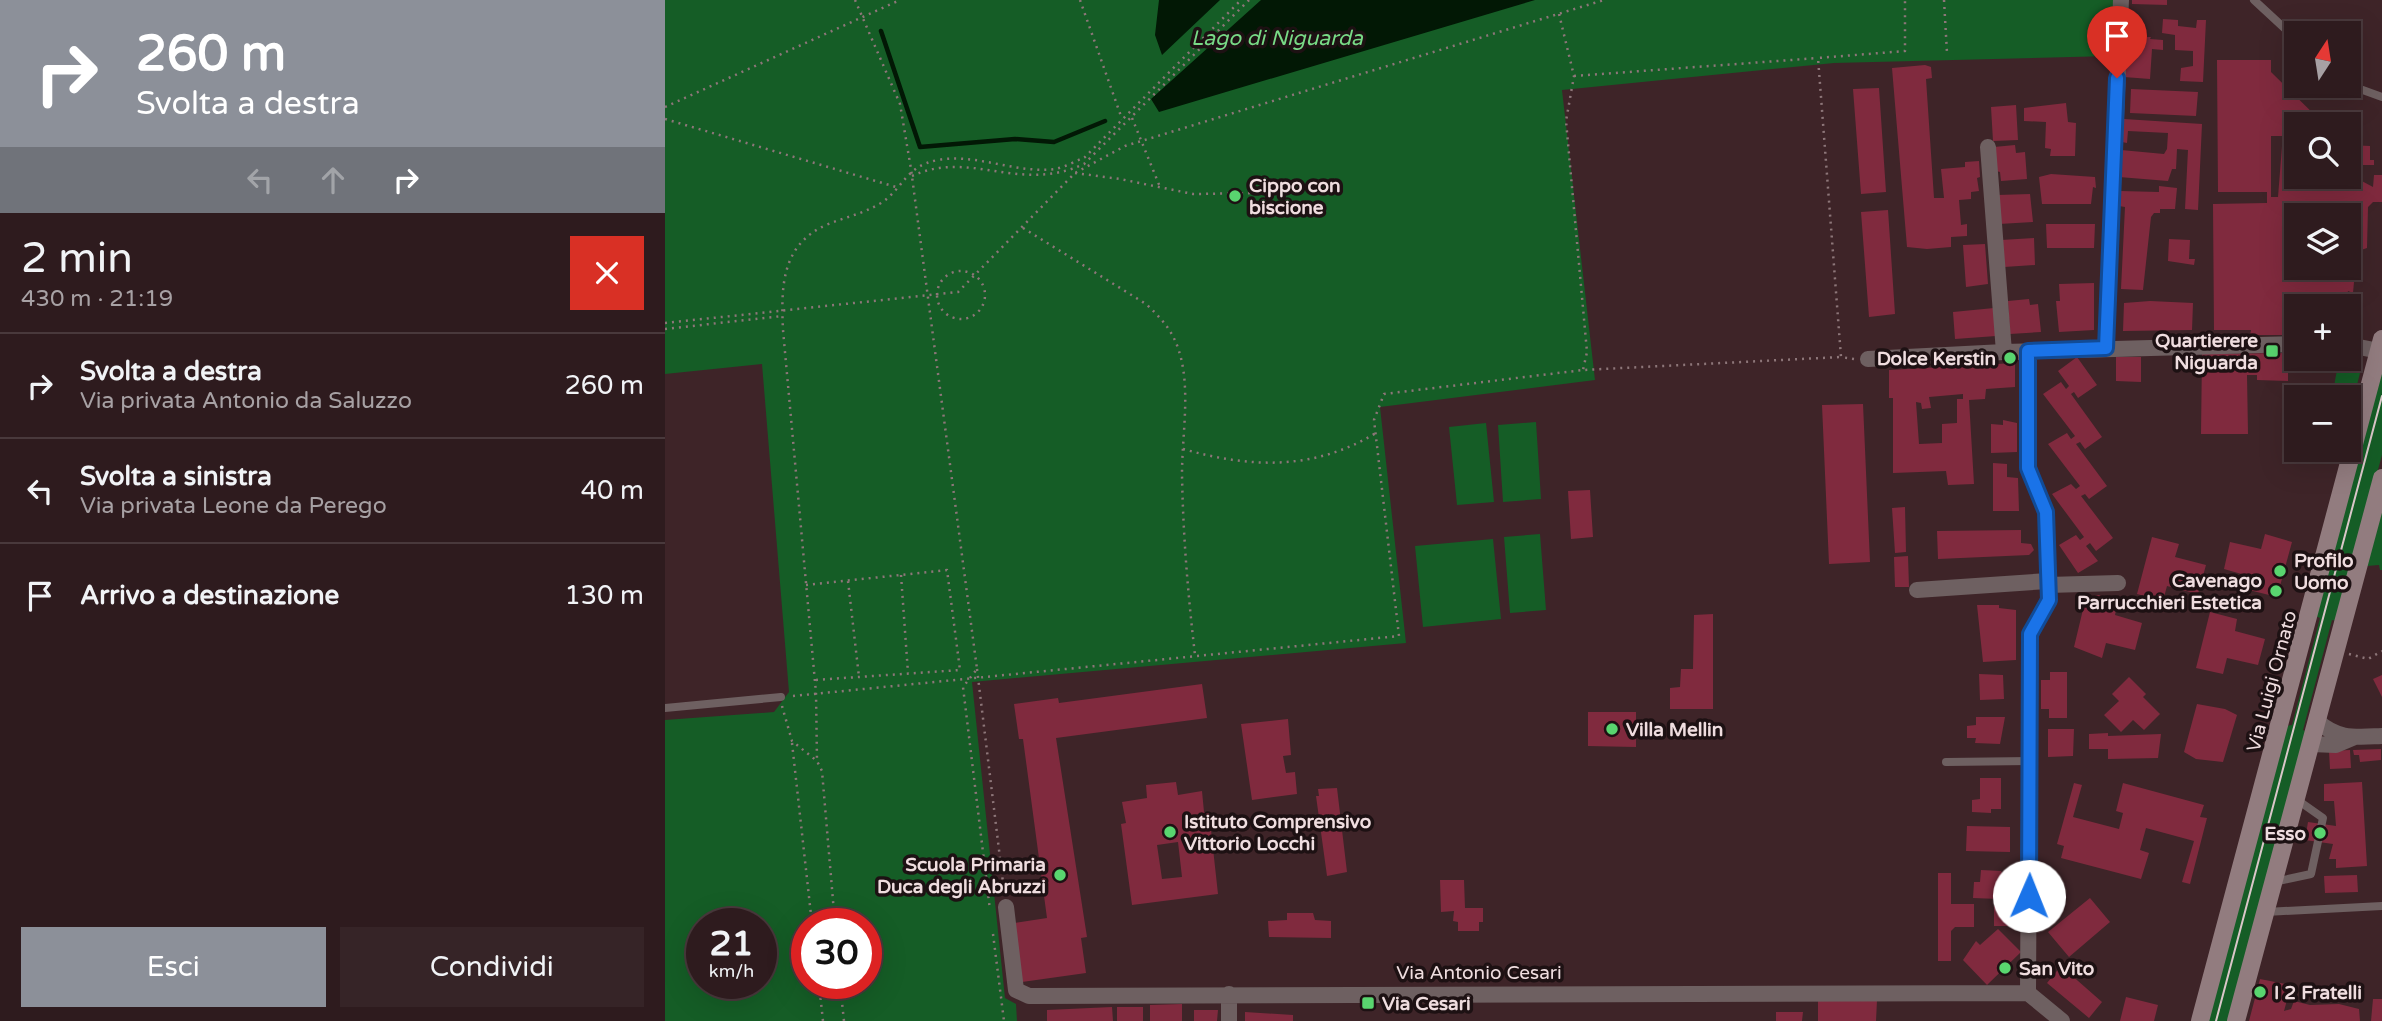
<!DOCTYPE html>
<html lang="it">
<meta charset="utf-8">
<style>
:root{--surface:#2e1b1e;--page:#362427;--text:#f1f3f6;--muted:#a7a1a4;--line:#49393c;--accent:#8c9099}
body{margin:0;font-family:"Varela Round",sans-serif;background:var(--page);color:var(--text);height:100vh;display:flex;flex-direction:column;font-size:26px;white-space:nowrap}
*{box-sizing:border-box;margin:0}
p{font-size:23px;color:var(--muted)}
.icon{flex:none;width:38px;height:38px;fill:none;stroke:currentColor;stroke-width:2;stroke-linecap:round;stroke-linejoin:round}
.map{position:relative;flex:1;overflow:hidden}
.details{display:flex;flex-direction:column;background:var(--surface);width:665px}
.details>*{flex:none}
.banner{background:#8c9099;color:#fff;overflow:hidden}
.needle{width:46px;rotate:12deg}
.buttons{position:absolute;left:1619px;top:21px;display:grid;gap:14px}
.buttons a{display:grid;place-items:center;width:77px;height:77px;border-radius:0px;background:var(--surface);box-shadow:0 7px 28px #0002,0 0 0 2px var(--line);font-size:35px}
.speed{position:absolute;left:21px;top:908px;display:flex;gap:14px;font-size:35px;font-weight:700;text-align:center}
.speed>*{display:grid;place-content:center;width:91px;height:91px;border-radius:50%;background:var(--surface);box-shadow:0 7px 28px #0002,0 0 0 2px var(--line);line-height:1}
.speed small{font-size:18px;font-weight:400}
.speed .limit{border:10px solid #d22;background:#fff;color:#111}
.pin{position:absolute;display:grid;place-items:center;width:60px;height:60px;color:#fff;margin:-72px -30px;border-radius:50% 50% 50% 0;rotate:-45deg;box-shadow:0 0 7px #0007}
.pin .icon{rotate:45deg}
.me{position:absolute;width:77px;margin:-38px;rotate:1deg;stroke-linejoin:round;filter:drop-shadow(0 0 5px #0008)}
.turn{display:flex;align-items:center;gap:24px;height:147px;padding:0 21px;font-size:32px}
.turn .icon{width:91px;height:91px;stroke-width:2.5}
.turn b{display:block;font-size:49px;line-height:60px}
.lanes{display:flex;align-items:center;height:66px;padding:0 21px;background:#0003;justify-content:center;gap:35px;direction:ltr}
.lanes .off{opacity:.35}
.round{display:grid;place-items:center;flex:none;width:74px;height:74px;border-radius:0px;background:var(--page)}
.headline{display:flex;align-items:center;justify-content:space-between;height:119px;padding:0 21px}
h1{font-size:42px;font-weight:600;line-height:52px}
.primary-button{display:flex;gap:14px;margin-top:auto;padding:14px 21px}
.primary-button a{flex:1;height:80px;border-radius:0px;background:var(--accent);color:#fff;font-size:28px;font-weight:600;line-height:80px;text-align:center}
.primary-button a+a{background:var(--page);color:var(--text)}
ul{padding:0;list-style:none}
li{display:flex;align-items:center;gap:21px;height:105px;padding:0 21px;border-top:2px solid var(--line)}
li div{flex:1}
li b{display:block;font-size:26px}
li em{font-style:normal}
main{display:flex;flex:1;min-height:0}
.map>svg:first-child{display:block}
</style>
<main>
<section class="details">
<div class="banner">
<div class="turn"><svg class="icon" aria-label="right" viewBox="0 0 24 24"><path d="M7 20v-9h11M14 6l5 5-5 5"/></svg><div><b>260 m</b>Svolta a destra</div></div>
<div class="lanes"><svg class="icon off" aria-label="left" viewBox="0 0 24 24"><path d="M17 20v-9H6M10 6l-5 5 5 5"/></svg><svg class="icon off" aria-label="ahead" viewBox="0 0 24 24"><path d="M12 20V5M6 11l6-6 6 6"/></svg><svg class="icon" aria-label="right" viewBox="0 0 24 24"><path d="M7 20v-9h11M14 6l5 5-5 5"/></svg></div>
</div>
<div class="headline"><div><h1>2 min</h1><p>430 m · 21:19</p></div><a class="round" style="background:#d93025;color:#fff"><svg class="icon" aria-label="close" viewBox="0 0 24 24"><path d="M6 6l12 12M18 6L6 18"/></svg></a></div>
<ul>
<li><svg class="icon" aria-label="right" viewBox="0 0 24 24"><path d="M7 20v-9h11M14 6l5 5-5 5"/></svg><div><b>Svolta a destra</b><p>Via privata Antonio da Saluzzo</p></div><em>260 m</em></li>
<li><svg class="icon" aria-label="left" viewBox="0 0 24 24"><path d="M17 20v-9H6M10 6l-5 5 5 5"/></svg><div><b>Svolta a sinistra</b><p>Via privata Leone da Perego</p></div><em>40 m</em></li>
<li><svg class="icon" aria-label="arrive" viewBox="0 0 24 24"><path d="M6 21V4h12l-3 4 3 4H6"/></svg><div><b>Arrivo a destinazione</b></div><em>130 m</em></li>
</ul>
<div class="primary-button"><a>Esci</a><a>Condividi</a></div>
</section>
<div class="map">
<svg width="1717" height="1021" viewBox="0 0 1717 1021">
<rect width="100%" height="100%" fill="#3e2428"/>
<!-- green -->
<path fill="#155d26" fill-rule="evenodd" d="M0,0H1449L1445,56L1169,63L897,90L930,380L715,407L741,643L307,682L340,998L351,1004L352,1021H0V720L109,712L124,692L97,364L0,374ZM37,924H96V984H37ZM142,924H201V984H142Z
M1684,355L1693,358L1696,369L1684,417V397H1667L1674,359H1684Z
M1717,368V455L1672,621L1667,620L1638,730L1643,732L1566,1021H1542L1621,726L1627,725L1655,618L1650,616Z
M871,422L876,499L838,502L833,425Z
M821,423L829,502L792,505L784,427Z
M1717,511V570H1715L1714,565L1702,566Z
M875,534L881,610L845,613L839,537Z
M828,539L836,619L758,627L750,546Z"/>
<!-- water -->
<path fill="#021805" d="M494,0H555L497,55L490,35Z
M596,0H870L494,112L486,99Z"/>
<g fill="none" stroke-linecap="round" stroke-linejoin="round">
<!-- stream -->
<path stroke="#021805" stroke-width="4.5" d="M216,31L255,147L350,139L389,142L440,121"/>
</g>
<!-- building -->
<path fill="#802a3e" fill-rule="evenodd" d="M1467,0H1502V5L1467,4Z
M1498,19L1513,20V26L1531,28L1532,20H1541L1538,82L1515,81L1516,68L1528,66V51L1510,50V35L1497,33Z
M1462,37H1486L1485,39L1498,40V50L1487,49L1485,79L1459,77Z
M1552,60H1606V72L1659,124H1631V136H1606V197H1613L1617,146H1631V177H1684V145L1705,146V160H1709V165H1692L1693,179L1708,187L1709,175H1717V202H1708L1703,207L1702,248L1693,251V271H1690L1688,293L1683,291L1681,299H1654L1655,306H1631V335H1585L1586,330H1549L1548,204L1602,203V192H1553ZM1631,215H1684V268H1631Z
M1260,65L1266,67L1267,78L1261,79L1269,198H1279L1276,169L1300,167V162L1314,161L1315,177L1312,178L1314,191L1306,192V199L1294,200L1296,225L1302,224V236L1286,237V247L1262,249L1242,247L1227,68Z
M1214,88L1221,192L1196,194L1188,89Z
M1466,89L1533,92L1531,116L1465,113Z
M1401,103L1403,122L1411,123L1410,156H1385L1386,149L1380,148L1381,122L1359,121V108Z
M1351,105L1353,140L1328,141L1326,107Z
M1459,119L1537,124L1533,210L1520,209L1523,150L1512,149L1511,169H1507L1503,181L1454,177L1456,150L1499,154L1502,149L1503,133L1463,131L1462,143L1457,142Z
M1350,145L1351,153L1360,152L1362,179L1336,181L1335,172L1331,171L1329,147Z
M1386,174L1430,177L1431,188L1428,187L1426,204H1377L1374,177Z
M1494,186L1512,188L1510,209H1495V213H1489L1486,217L1478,290L1456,289L1460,207L1454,206L1455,191L1494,192Z
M1365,194L1368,222L1334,224L1332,195Z
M1223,210L1230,314L1204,317L1196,212Z
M1381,224H1430L1429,248H1382Z
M1369,238L1370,265L1339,267L1336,240Z
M1504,239L1525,240L1524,259H1530L1529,265L1503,261Z
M1320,244L1323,284L1301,287L1298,245Z
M1429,283V330L1394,332L1391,301H1395L1394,284Z
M1364,299L1365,305L1373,304L1376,332L1345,334L1343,301Z
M1485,301L1528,303L1527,330L1458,331L1459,303Z
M1329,308L1331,336L1290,339L1288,312Z
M1623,353V381L1592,380V375H1582L1583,434H1536L1537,354Z
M1412,357L1432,385L1413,398L1409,392L1406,394L1437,437L1420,449L1415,442L1411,444L1442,486L1424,499L1420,494L1416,496L1448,538L1431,551L1425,543L1421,546L1433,561L1413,573L1394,545L1411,535L1415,540L1419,537L1387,494L1406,484L1411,489L1415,486L1383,444L1402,433L1406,439L1410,436L1378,394L1396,382L1401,389L1404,386L1393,371Z
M1451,357H1476V382L1451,381Z
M1350,363V387L1321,389L1320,399L1304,400L1309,484L1283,485L1281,471L1228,473V398H1224V370ZM1298,394V399H1292V423L1277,424V443L1254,444L1251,402L1256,403L1257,409L1266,408L1264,397Z
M1198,404L1205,562L1164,564L1157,405Z
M1338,420L1352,423V452L1326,453V424L1338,425Z
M1328,463L1342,464V477L1353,478L1354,511H1328Z
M925,490L928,537L906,539L903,491Z
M1240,507L1241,552L1230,553L1227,508Z
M1356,530V543L1366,544L1369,550L1364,555L1273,559L1272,531Z
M1600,534L1627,542L1612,597L1584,590L1587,577L1559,569L1565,542L1596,549Z
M1487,537L1514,544L1510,557L1541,565L1533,594L1502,586L1498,601L1472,594Z
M1243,556L1244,587H1230L1229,557Z
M1433,595L1453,600L1450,615L1477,623L1470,650L1441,643L1437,658L1409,647L1421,597Z
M1312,605H1334V608L1351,610V660L1318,662Z
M1545,612L1572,619L1570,631L1600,639L1593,665L1562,658L1558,674L1531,668Z
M1048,614V709H1005V688L1015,687L1016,669H1028L1029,615Z
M1385,672H1402V718H1384V709H1376V680H1385Z
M1314,674L1338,675L1339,699L1315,700Z
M1717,675V697L1708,679Z
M1464,677L1481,694L1478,697L1495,714L1479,730L1468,720L1456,732L1439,715L1454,701L1447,694Z
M537,684L542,718L391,738L422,937L416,938L421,973L357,982L349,923L382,918L358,739H354L349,704L393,698L394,703Z
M1532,704L1560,709L1572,715L1558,762L1531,759L1519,752Z
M923,712H971V747L923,746Z
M1311,717H1340L1335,744L1310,743L1311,738H1302V726L1311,725Z
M623,719L626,755L618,756L621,773L630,772L632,794L587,800L576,724Z
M1383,729H1409L1408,756L1383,757Z
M1443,733V736L1496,734L1493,758L1443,759V749H1424V734Z
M1716,749V760L1695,762L1694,755H1689L1688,750Z
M1685,750L1686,768L1665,769L1664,751Z
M1315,778H1336V809H1326V813L1307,812V800L1315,799Z
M511,782L513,795L537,791L539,812H544L553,894L467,905L456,824L461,823L457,802L482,798L481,785ZM513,842L517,877L497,879L492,845Z
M1697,782L1702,866L1671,868V859H1664L1668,844L1640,840L1643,822L1671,826L1669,801H1659V784Z
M1409,783L1417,785L1408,817L1454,829L1458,813L1451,811L1458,783L1539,805L1535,817L1542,818L1525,884L1517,882L1529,841L1481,828L1475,850L1484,853L1476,879L1396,858L1399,846L1392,844Z
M672,788L682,872L662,876L651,796H654L653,789Z
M1302,826L1345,827V852L1301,851Z
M1316,870L1336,871L1339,876H1345L1344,894H1334V899L1308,898L1309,882H1315Z
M1273,873H1286V904H1309V927H1290L1286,931V961H1273Z
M1692,875L1693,892L1660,893L1659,876Z
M775,880H799L800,908H818V922H814V931H793V922L788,921L789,911L776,912Z
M1425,898L1445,922L1404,957L1383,932Z
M1329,906H1353V926H1329Z
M622,913H648L650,920L666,921V938L604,937L603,921L622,920Z
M1333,929L1356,952L1322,985L1298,960L1311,941L1315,945Z
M1396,966L1437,1002L1424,1018L1382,983Z
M1595,979L1626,985L1619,1011L1626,1009L1629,1001L1645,1005L1674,1004L1694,1009L1695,1021H1584Z
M1461,997L1493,1005L1489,1021H1455Z
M1708,999H1717V1021H1706Z
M1212,1000L1211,1021H1153V1001Z
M517,1004V1021H485V1005Z
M447,1007L448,1021H382V1010Z
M452,1007H478V1021H452Z
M529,1010H553L552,1021H529Z
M580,1012L628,1015V1021H580Z
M1111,1012H1138L1137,1021H1111Z"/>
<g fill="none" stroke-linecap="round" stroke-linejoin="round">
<!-- path -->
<path stroke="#8d7679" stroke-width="2.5" stroke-dasharray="2 5" stroke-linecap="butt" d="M190,0L235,104L246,169L312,669L298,687L325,910
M415,0L457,119
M1279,0L1282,53
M894,14L909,76L901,121L922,352L918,370
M909,76L1153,58
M0,107L235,0
M467,118L495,187
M0,119L231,187
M410,173L455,179L528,194L593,193
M247,176C305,149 354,194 419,164L584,0
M358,228L481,304C496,318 508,331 514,351C526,389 517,435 517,474C518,535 523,595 530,655
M272 295a24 24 0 1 1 48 0a24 24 0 1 1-48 0Z
M0,323L293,292L410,173L460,146L939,0
M0,329L117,316
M1189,359L1176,357L1153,58L1240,51V0
M518,449C585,468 648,471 711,433
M236,575L243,673
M183,581L194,677
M141,585L282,570L295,670L150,680
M1684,654L1703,659L1717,651
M312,669L339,891
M128,696L734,636L709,420L719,394L918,370L1176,357
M117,706L127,741L152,761
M127,743L147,924
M170,924L157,771L152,761L151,693L118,330C116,288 116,245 161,225C180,217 198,214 216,203C239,188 240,166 273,160C312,153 351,174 390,169C400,167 411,161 420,157L576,0
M328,934L339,1021
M154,984L158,1021
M175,984L179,1021"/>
<!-- lane -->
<path stroke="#6e6061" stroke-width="8" d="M1589,0L1631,39
M1684,85L1717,97
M0,708L116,697
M1281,762L1365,761
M1609,882L1646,874L1658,818L1631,799
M1601,912L1717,906"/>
<!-- street -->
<path stroke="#6e6061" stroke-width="16" d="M1323,147L1339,352
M1684,345L1714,351
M1441,348L1456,0
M1363,351V468L1381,511L1384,600L1365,634L1363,993
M1203,359L1339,352L1631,344
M1383,585L1453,583
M1252,590L1383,581
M1652,721C1673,740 1690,737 1717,736
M1646,744L1671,745L1690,737
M341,907L351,990L364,996L1363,993
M1363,993L1397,1021
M564,1021V994"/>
<!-- secondary -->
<path stroke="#927c7f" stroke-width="18" d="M1535,1021L1717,339
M1571,1021L1717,478"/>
<!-- tram -->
<path stroke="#dac7c9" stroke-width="2" d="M1551,1021L1717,396"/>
</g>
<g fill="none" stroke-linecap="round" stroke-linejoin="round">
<defs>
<path id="route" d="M1364,896L1365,634L1384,600L1381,512L1363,468V351L1441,348L1452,78"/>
</defs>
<!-- route casing -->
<use href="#route" stroke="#114b97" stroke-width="18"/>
<!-- route -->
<use href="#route" stroke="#1a73e8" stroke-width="12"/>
</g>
<!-- markers -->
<g fill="#59d56f" stroke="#1d1113" stroke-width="2.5">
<circle cx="570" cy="196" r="7"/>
<rect x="1600" y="344" width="14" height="14" rx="3.5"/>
<circle cx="1345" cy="358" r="7"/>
<circle cx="1615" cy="571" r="7"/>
<circle cx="1611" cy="591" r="7"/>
<circle cx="947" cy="729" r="7"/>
<circle cx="505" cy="832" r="7"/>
<circle cx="1655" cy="833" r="7"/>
<circle cx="395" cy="875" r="7"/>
<circle cx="1340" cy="968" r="7"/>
<circle cx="1595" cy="992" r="7"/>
<rect x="696" y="996" width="14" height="14" rx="3.5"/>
</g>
<g text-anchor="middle" stroke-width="7" stroke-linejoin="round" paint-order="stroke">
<!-- poi labels -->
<g font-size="19" font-weight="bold" fill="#efdddf" stroke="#1d1113" text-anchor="start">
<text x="584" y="192">Cippo con<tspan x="584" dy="22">biscione</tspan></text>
<text x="1593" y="347" text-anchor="end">Quartierere<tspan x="1593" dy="22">Niguarda</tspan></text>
<text x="1331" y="365" text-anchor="end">Dolce Kerstin</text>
<text x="1629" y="567">Profilo<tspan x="1629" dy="22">Uomo</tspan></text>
<text x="1597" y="587" text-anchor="end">Cavenago<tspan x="1597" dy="22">Parrucchieri Estetica</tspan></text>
<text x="961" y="736">Villa Mellin</text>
<text x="519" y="828">Istituto Comprensivo<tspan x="519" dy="22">Vittorio Locchi</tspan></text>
<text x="1641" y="840" text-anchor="end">Esso</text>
<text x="381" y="871" text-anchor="end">Scuola Primaria<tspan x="381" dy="22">Duca degli Abruzzi</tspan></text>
<text x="1354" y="975">San Vito</text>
<text x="1609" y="999">I 2 Fratelli</text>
<text x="717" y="1010">Via Cesari</text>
</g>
<!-- street labels -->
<g font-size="19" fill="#efdddf" stroke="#1d1113">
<text transform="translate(1606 681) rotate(-75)" y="7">Via Luigi Ornato</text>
<text x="814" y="979">Via Antonio Cesari</text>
</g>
<!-- water labels -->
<g font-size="21" font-style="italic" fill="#78da86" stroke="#1d1113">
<text x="612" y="45">Lago di Niguarda</text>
</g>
</g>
</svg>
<div class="buttons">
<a><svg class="needle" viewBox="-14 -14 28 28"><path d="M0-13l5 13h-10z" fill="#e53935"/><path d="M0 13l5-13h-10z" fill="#a7a1a4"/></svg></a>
<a><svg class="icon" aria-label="search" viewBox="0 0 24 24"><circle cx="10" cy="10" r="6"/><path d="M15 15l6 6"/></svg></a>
<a><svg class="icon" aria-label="layers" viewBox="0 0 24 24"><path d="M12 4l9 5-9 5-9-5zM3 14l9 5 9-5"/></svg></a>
<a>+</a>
<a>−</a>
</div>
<div class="speed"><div>21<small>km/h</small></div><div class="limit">30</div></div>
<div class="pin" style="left:1452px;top:78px;background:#d93025"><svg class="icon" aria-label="arrive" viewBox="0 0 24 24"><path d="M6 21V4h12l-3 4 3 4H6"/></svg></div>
<svg class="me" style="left:1364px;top:896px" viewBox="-20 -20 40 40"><circle r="19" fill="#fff"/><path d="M0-13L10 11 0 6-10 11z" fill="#1a73e8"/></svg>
</div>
</main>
